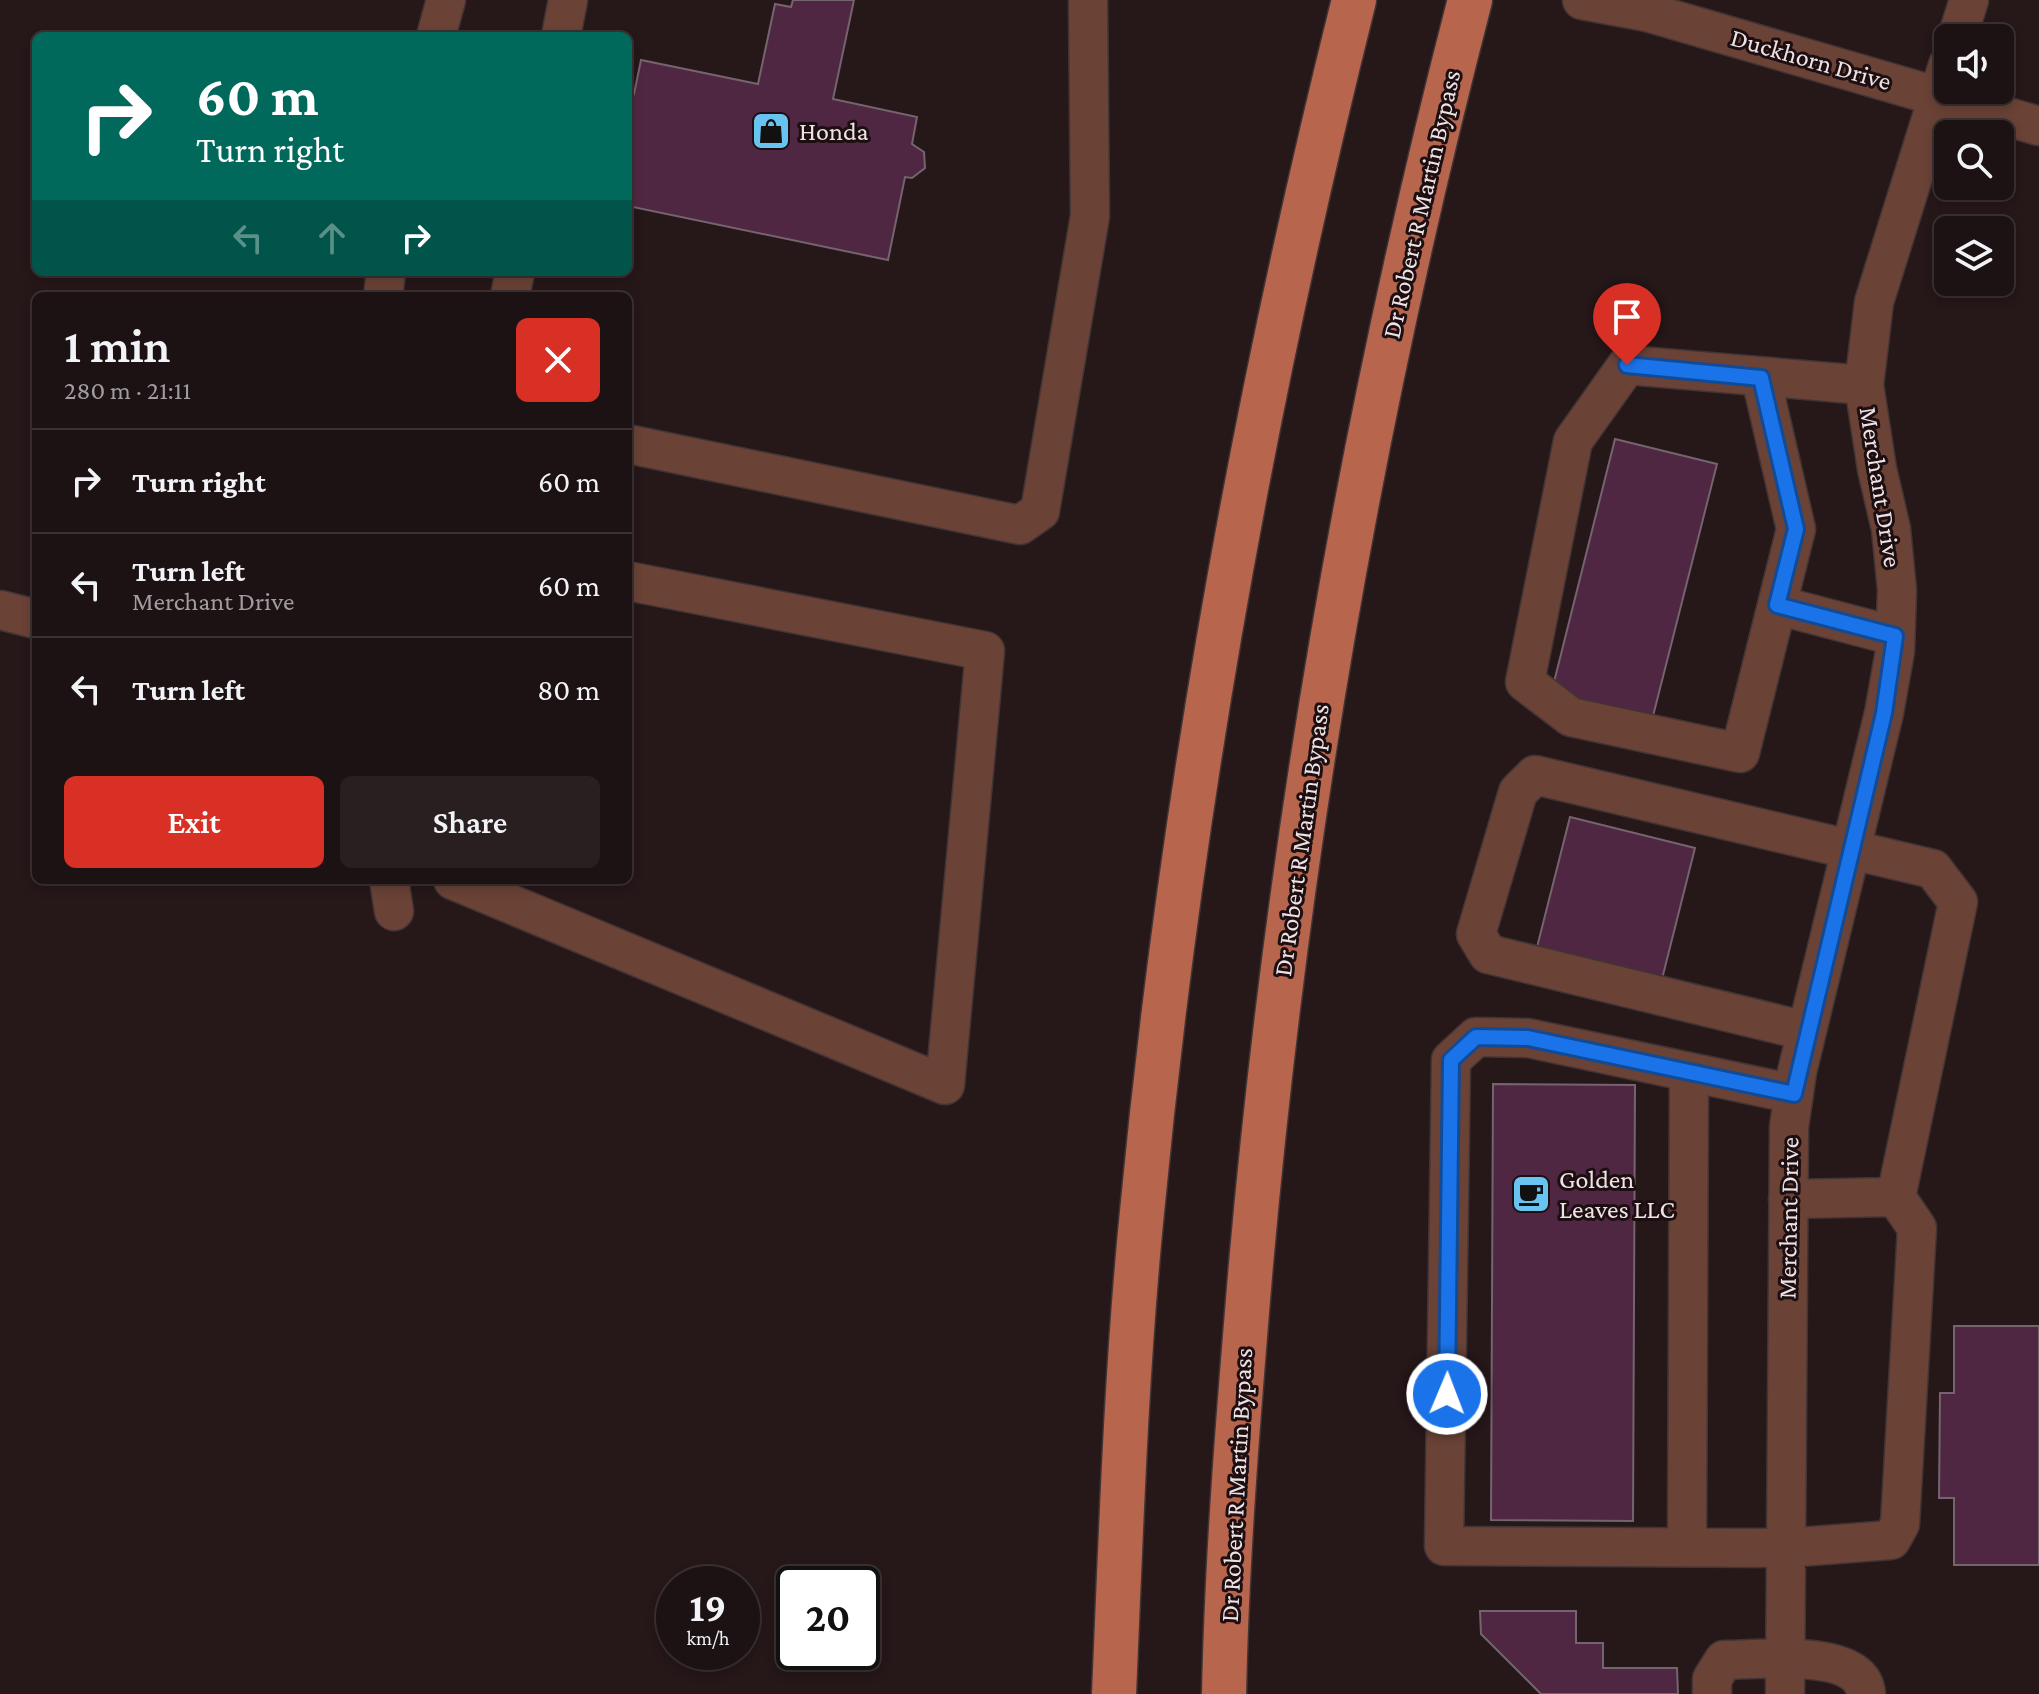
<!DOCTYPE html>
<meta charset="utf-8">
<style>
:root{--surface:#1c1113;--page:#291f21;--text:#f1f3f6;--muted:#a09da0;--line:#3a3133;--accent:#d93025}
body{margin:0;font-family:"Crimson Pro",serif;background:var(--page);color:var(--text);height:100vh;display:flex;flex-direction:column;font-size:30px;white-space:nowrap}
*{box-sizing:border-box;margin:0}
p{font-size:26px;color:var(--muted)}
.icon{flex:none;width:44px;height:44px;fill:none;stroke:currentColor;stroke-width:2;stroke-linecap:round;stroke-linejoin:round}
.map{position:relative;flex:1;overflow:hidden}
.drawer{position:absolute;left:32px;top:292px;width:600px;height:592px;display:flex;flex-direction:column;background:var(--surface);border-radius:12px;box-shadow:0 4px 12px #0003,0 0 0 2px var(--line)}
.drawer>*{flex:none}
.top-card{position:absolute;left:32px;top:32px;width:600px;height:244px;border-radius:12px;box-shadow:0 4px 12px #0003,0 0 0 2px var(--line);background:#00695c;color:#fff;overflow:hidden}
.tools{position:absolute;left:1934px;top:24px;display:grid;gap:16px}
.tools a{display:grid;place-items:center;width:80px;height:80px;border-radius:12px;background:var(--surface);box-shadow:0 4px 12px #0003,0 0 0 2px var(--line);font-size:40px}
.speed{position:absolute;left:656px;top:1566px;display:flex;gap:16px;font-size:40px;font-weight:700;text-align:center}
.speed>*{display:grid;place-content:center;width:104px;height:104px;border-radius:50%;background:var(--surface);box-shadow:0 4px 12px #0003,0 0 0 2px var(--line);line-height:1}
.speed small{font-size:20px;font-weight:400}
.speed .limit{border:4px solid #111;border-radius:12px;background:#fff;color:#111}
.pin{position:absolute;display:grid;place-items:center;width:68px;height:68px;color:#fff;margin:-82px -34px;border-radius:50% 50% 50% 0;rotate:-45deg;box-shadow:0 0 8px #0007}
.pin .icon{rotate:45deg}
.me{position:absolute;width:88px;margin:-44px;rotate:1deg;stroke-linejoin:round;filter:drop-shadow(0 0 6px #0008)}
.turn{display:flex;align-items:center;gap:28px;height:168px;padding:0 32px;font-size:36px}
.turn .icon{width:104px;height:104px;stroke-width:2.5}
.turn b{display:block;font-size:56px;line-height:68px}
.lanes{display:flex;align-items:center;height:76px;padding:0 32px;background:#0003;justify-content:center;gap:40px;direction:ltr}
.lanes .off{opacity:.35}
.round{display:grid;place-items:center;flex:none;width:84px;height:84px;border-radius:12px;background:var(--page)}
.head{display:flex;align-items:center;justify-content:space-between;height:136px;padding:0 32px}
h1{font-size:48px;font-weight:600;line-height:60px}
.button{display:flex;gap:16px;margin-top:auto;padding:16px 32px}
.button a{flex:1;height:92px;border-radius:12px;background:var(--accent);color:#fff;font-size:32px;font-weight:600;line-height:92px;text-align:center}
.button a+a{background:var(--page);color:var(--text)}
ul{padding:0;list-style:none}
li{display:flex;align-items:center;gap:24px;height:104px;padding:0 32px;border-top:2px solid var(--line)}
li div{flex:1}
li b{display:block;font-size:30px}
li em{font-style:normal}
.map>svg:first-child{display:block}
</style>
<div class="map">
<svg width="2039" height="1694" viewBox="0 0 2039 1694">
<rect width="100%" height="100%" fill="#261719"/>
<!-- building -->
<path fill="#502742" stroke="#74646e" stroke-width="2" d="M793,0H854L833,99L917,117L912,144L924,152L925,168L912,178L905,177L888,260L628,206V93L634,94L641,60L758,84L775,4L791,7Z
M1615,439L1717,464L1652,720L1551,694Z
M1570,817L1695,848L1660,987L1535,955Z
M1493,1084L1635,1085L1633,1521L1491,1520Z
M1954,1326H2039V1565H1954V1498H1939L1940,1393H1954Z
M1480,1611H1576V1643H1603V1668H1677L1678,1694H1541L1481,1634Z"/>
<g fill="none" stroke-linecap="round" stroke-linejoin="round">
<defs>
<path id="minor" d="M1582,0L1647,12L2039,126
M436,36L446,0
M561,36L568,0
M1957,38L1969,0
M383,296L386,272
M510,296L515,272
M1761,378L1796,529L1740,753L1571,717L1525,682L1573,441L1627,365L1864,385
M628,444L1020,525L1040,511L1090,216L1088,0
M1777,605L1895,636
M0,610L36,619
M389,880L394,911
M453,880L945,1085L985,651L628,581
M1794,1094L1528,1038L1476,1037L1451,1060L1444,1546L1785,1548L1891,1540L1900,1524L1917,1228L1896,1197L1958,902L1933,869L1535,775L1518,792L1476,934L1488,954L1806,1031
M1788,1199L1896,1197
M1687,1547L1689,1072
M1712,1694V1679L1724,1660C1757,1660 1862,1647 1866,1694
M1785,1694L1789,1127L1797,1072L1884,713L1895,651L1897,590L1891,529L1877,469L1864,385L1874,302L1948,65"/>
<path id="major" d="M1114,1694C1121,1533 1126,1372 1142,1212C1181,803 1254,399 1354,0
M1224,1694C1227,1551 1239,1407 1251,1264C1289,837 1362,415 1470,0"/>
</defs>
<!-- minor casing -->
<use href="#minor" stroke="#423435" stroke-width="41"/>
<!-- major casing -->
<use href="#major" stroke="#423435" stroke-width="47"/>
<!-- minor -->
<use href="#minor" stroke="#6a4236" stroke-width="38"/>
<!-- major -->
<use href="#major" stroke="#b7654d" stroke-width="44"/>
</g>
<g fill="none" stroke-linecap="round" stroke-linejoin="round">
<defs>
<path id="route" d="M1447,1394L1451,1060L1476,1037L1528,1038L1794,1094L1884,713L1895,636L1777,605L1796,529L1761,378L1627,365"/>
</defs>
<!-- route casing -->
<use href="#route" stroke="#114b97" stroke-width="20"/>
<!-- route -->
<use href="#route" stroke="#1a73e8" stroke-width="14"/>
</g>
<!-- icons -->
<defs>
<symbol id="shop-square" viewBox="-11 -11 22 22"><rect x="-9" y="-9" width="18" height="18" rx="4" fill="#69c3f1" stroke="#1d0e11"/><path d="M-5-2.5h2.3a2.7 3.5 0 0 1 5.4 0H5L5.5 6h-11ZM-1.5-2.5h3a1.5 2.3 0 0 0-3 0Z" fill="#111"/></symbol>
<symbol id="cafe-square" viewBox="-11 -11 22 22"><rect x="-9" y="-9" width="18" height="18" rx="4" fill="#69c3f1" stroke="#1d0e11"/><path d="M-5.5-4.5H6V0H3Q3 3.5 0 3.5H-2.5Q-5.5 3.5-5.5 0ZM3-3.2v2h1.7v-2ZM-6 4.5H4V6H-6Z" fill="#111"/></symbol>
</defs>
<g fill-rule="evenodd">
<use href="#shop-square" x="749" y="109" width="44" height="44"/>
<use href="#cafe-square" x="1509" y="1172" width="44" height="44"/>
</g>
<g text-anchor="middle" stroke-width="6" stroke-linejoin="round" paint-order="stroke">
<!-- street labels -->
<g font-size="26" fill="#eee3e4" stroke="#1d0e11">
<text transform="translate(1811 59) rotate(16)" y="9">Duckhorn Drive</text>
<text transform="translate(1421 204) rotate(-77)" y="9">Dr Robert R Martin Bypass</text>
<text transform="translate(1881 487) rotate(81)" y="9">Merchant Drive</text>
<text transform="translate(1301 840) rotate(-82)" y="9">Dr Robert R Martin Bypass</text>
<text transform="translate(1788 1218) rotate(-89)" y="9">Merchant Drive</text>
<text transform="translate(1236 1485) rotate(-87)" y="9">Dr Robert R Martin Bypass</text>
</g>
<!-- poi labels -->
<g font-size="26" fill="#eee3e4" stroke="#1d0e11" text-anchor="start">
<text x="799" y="140">Honda</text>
<text x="1559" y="1188">Golden<tspan x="1559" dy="30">Leaves LLC</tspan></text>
</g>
</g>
</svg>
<div class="tools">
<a><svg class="icon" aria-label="sound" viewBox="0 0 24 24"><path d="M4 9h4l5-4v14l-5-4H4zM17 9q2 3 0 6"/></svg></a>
<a><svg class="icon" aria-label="search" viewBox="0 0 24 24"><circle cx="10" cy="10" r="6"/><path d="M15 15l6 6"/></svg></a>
<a><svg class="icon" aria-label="layers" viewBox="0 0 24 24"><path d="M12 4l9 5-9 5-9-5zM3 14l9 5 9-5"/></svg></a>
</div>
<div class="speed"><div>19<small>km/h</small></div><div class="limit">20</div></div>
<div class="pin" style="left:1627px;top:365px;background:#d93025"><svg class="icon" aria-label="arrive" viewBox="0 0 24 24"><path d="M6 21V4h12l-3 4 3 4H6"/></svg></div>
<svg class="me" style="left:1447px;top:1394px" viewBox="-20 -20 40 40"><circle r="17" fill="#1a73e8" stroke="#fff" stroke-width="3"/><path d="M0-11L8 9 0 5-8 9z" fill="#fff"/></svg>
<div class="top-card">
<div class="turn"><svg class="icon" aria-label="right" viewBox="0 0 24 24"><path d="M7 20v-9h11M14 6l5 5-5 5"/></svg><div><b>60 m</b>Turn right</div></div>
<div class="lanes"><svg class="icon off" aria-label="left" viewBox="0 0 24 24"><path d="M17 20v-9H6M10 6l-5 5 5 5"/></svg><svg class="icon off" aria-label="ahead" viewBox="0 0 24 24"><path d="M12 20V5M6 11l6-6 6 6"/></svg><svg class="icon" aria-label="right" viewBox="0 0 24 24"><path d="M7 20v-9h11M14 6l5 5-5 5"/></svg></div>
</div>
<section class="drawer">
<div class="head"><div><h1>1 min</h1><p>280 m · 21:11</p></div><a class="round" style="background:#d93025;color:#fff"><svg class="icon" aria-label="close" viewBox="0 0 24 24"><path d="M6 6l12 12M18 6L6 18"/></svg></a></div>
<ul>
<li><svg class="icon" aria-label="right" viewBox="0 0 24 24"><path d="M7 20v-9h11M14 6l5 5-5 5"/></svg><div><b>Turn right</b></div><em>60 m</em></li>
<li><svg class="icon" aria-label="left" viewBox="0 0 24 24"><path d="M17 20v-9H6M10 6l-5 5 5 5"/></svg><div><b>Turn left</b><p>Merchant Drive</p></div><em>60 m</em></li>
<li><svg class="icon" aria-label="left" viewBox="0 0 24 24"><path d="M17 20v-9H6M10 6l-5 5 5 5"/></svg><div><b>Turn left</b></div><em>80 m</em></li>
</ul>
<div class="button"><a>Exit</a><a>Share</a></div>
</section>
</div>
